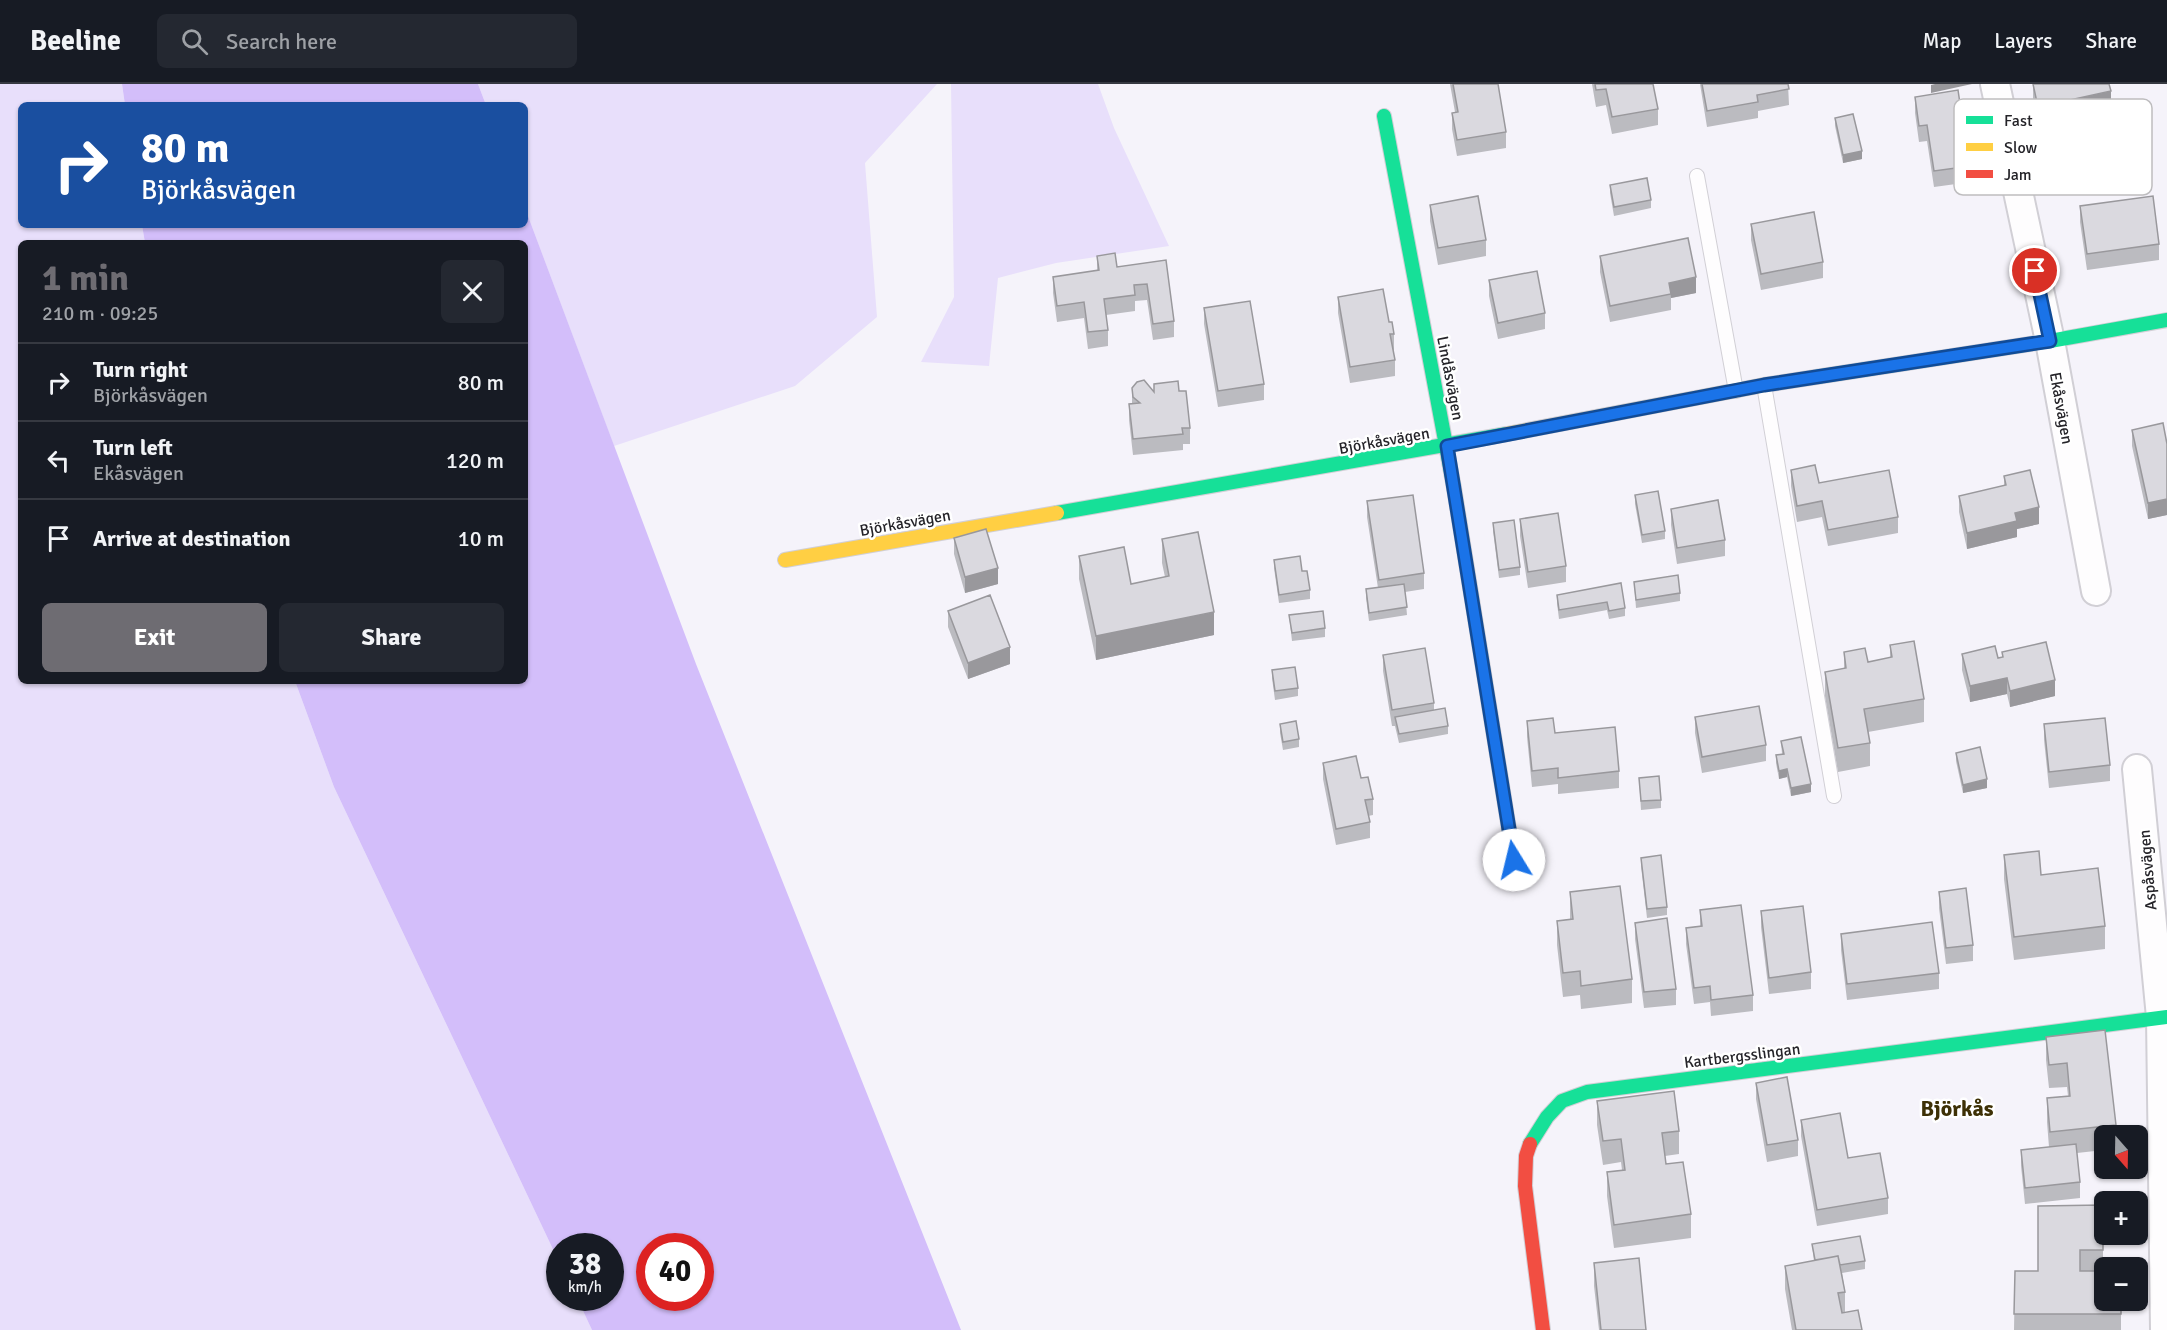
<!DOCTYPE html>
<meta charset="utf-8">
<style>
:root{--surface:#171b24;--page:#242831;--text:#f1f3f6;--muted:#9ea1a6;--line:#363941;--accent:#6e6c72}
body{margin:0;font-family:Signika,sans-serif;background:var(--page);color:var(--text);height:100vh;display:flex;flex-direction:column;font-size:22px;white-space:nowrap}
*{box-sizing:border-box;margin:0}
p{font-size:20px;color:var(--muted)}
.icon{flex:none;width:33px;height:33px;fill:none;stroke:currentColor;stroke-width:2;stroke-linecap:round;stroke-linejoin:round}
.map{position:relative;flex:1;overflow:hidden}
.panel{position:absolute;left:18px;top:156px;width:510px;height:444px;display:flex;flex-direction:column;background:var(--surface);border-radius:9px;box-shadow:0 2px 4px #0004}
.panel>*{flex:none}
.hud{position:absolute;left:18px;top:18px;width:510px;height:126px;border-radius:9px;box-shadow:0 2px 4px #0004;background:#1a4fa0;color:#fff;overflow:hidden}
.needle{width:39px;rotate:160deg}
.fabs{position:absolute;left:2094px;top:1041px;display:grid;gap:12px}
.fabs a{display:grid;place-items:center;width:54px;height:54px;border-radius:9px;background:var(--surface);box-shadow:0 2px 4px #0004;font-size:30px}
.speed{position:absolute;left:546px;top:1149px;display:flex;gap:12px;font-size:30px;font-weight:700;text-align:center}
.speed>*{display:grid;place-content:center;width:78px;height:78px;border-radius:50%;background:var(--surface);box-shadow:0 2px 4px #0004;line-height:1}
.speed small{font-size:15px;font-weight:400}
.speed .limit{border:9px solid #d22;background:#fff;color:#111}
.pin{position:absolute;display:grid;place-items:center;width:51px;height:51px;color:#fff;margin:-26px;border:3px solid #fff;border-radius:50%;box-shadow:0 2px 6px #0007}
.me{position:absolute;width:66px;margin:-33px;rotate:351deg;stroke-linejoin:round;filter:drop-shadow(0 0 4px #0008)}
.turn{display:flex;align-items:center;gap:21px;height:126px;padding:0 24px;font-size:27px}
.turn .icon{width:78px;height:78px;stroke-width:2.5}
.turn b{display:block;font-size:42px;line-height:51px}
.round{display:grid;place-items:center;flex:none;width:63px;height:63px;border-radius:9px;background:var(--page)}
.headline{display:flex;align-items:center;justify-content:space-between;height:102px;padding:0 24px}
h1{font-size:36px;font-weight:700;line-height:45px;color:var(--accent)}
.button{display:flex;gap:12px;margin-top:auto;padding:12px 24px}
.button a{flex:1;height:69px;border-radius:9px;background:var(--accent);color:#fff;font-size:24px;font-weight:700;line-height:69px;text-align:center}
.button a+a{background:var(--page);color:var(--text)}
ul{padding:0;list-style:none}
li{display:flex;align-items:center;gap:18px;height:78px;padding:0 24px;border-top:2px solid var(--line)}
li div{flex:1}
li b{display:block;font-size:22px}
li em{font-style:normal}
header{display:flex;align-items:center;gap:36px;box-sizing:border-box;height:84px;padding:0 30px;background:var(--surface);border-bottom:2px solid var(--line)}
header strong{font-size:28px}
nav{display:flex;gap:33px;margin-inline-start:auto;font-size:21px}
.search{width:420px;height:54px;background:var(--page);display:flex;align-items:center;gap:15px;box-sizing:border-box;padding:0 21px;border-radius:9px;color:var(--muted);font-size:22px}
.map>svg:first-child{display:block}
</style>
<header>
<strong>Beeline</strong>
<div class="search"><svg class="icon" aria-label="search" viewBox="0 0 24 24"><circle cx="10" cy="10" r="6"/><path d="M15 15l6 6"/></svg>Search here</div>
<nav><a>Map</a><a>Layers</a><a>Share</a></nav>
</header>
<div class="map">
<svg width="2167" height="1246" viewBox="0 0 2167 1246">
<rect width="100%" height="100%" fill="#f5f3fa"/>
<!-- green -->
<path fill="#e8dffb" d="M0,0H122L125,21H21V141H142L145,159H21V597H295L334,703L559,1178L560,1214H577L592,1246H0Z
M478,0H937L865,79L877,233L795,302L614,362L525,124V21H486Z
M951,0H1098L1114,44L1169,162L1056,179L998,194L989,282L921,278L954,213Z"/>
<!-- water -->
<path fill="#d3befa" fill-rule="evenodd" d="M122,0H478L486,21H125Z
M525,124L696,580L961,1246H592L577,1214H610V1162H560L559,1178L334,703L295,597H525V159H145L142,141H525ZM650,1162H700V1214H650Z"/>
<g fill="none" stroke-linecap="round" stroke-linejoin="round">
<defs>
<path id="lane" d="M1697,92L1736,307
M1764,301L1834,712"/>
<path id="street" d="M1995,0L2050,257L2096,507
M2137,685L2161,933L2165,1246"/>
<path id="fast" d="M1384,32L1454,404
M1816,293L2050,257L2167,236
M1057,429L1507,350
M1530,1060L1547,1033L1562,1017L1587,1008L2167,933"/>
<path id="slow" d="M1507,350L1764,301L1816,293
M1454,404L1514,776
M785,476L1057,429"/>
<path id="jam" d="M1530,1060L1526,1072L1525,1102L1543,1246"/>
</defs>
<!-- lane casing -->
<use href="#lane" stroke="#d1cfd5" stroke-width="16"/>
<!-- street casing -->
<use href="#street" stroke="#d1cfd5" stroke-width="32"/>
<!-- fast casing -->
<use href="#fast" stroke="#d1cfd5" stroke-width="16"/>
<!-- slow casing -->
<use href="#slow" stroke="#d1cfd5" stroke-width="16"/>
<!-- jam casing -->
<use href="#jam" stroke="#d1cfd5" stroke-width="16"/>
<!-- lane -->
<use href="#lane" stroke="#fefdfe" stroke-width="14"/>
<!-- street -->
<use href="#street" stroke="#fefdfe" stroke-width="28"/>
<!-- fast -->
<use href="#fast" stroke="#16e098" stroke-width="14"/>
<!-- slow -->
<use href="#slow" stroke="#ffcf43" stroke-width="14"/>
<!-- jam -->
<use href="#jam" stroke="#f24e42" stroke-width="14"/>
</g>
<!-- wall -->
<path fill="#bbbbc0" d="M1450,0H1498L1506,48V64L1457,72L1452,45V29L1455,28Z
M1592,0H1653L1658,25V41L1612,50L1606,21L1596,23Z
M1700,0H1788L1789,21L1758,27V34L1707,43Z
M2033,0L2111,23L2038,39L2033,14Z
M1915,13L1978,81V97L1934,103L1927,57L1919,58L1915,29Z
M1835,34L1862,75L1843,79L1835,42Z
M1610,101L1651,116V124L1614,132L1610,109Z
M1430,121L1486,156V172L1438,181L1430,137Z
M2080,122L2159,160V176L2087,186L2080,138Z
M1751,140L1823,178V194L1761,206L1751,156Z
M1097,172L1117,183L1166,176L1174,237V253L1153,256L1147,216L1135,217V227L1106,231L1108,246V262L1088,265L1084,234L1057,238L1053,209V193L1097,187Z
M1600,172L1696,209L1671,214V226L1610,238L1600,188Z
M1489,196L1545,229V245L1498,255L1489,212Z
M1338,213L1389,238L1394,250V266H1393L1395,276V292L1350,299L1338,229Z
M1204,224L1264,300V316L1218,323L1204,240Z
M1154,300L1179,307L1190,344V360H1183V366L1133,371L1129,336V320L1132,319V304L1154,307Z
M2132,346L2167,360V431L2148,435L2132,362Z
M1791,386L1819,399L1898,433V449L1828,462L1822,433L1797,438L1791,402Z
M2004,392L2039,440L2017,445V453L1967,465L1959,428V412L2004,402Z
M1635,411L1665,447V455L1642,459L1635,420Z
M1367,417L1424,489V505L1405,508L1407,531L1369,537L1366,514V505L1378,504L1367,433Z
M1671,425L1725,456V472L1677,480L1671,441Z
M1520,435L1566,482V498L1528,504L1520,452Z
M1493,439L1520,483V491L1499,494L1493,447Z
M954,454L998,500L965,509L954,470Z
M1162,455L1214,551L1096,576L1079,495V472L1131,500L1165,493L1162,479Z
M1274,476L1302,487L1310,506V515L1279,519L1274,484Z
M1634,498L1680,509V517L1636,524Z
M1621,499L1625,524V532L1609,535L1607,526L1559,535L1557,519V511Z
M948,527L1010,580L968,595L948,543Z
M1289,531L1325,544V553L1292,557Z
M1890,561L1924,615V638L1868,648L1870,659V682L1838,688L1825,612V588L1844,585V568L1868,578L1890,574Z
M2002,568L2055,612L2010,623L2007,610L1970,618L1962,586V570L1998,574L2002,573Z
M1383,571L1434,619V626L1448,642V650L1399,659L1395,642H1392L1383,587Z
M1272,586L1298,604V612L1275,616L1272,594Z
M1695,633L1766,661V677L1702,689L1695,649Z
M1527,637L1555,649L1619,687V704L1558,710V700L1532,703L1527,653Z
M1280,640L1299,655V663L1283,666L1280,649Z
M2044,640L2110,681V697L2049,704L2044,656Z
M1781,657L1811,708L1791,712L1787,693L1779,695L1776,679V671L1782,670Z
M1956,669L1987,704L1963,709L1956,677Z
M1323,679L1361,694L1373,715V731L1368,732L1370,738V754L1336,761L1323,695Z
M1639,694L1661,716V724L1641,726Z
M2004,771L2041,791L2105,842V865L2014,876L2004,795Z
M1641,774L1667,823V831L1647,834L1641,782Z
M1570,808L1632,895V919L1581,925L1580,911L1563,913L1557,861V837L1570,835Z
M1939,808L1973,861V877L1946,880L1939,824Z
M1700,826L1753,911V927L1711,932L1710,918L1694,920L1686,860V844L1700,842Z
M1761,827L1811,888V905L1769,910L1761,843Z
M1635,839L1676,905V921L1644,924L1635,855Z
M1841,850L1939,889V905L1847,916L1841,866Z
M2046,953L2116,1041V1052H2104V1066L2077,1069L2080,1098V1114L2025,1120L2021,1082V1066L2049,1063L2047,1038V1014L2068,1012L2067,1003L2049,1004L2046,976Z
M1756,999L1798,1056V1072L1767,1078L1756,1015Z
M1597,1017L1679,1047V1070L1665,1072L1666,1080L1691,1130V1154L1614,1164L1607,1112V1088L1622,1086L1621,1078L1603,1081L1597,1041Z
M1801,1036L1848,1074L1888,1114V1130L1817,1142L1801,1052Z
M2103,1121V1187L2121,1216V1246H2014L2015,1187H2038Z
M1812,1160L1865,1177V1185L1842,1189L1845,1208V1228L1862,1246H1792L1785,1205V1182L1814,1177Z
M1594,1179L1646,1246H1599L1594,1202Z"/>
<!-- shaded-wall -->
<path fill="#99989c" d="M1935,0H1972L1931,9V1Z
M2111,7V23L2038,39V23Z
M1862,67V75L1843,79V71Z
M1696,193V209L1671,214L1669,199Z
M2167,415V431L2148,435V419Z
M2039,423V440L2017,445V453L1967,465V449L2015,429Z
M998,484V500L965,509V493Z
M1214,528V551L1096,576V552Z
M1010,563V580L968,595V579Z
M2007,594V610L1970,618V602Z
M2055,596V612L2010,623V607Z
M1787,685V693L1779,695V687Z
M1987,695V704L1963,709V701Z
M1811,700V708L1791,712V704Z"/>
<!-- building -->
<path fill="#dad9df" stroke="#99989c" stroke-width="1.5" d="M1453,0H1498L1506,48L1457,56L1452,29L1458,28Z
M1595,0H1653L1658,25L1612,33L1606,5L1596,6Z
M1702,0H1788L1789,5L1757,11L1758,18L1707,27Z
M2033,0H2109L2111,7L2038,23Z
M1958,6L1962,33L1970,32L1978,81L1934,87L1927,41L1919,42L1915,13Z
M1853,30L1862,67L1843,71L1835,34Z
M1647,94L1651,116L1614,123L1610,101Z
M1478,112L1486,156L1438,164L1430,121Z
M2153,112L2159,160L2087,170L2080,122Z
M1814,128L1823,178L1761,190L1751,140Z
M1688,154L1696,193L1669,199L1671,210L1610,222L1600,172Z
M1115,169L1117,183L1166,176L1174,237L1153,240L1147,200L1134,201L1135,211L1104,215L1108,246L1088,248L1084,218L1057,222L1053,193L1099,186L1097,172Z
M1537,187L1545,229L1498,239L1489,196Z
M1383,205L1389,238H1392L1394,250H1390L1395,276L1350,283L1338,213Z
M1250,217L1264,300L1218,307L1204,224Z
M1144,296L1154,308V300L1178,297L1179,307H1186L1190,344H1182L1183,350L1133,355L1129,320L1140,319L1133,313L1132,304L1137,298Z
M2163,339L2167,360V415L2148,419L2132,346Z
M1815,381L1819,399L1889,386L1898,433L1828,446L1822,417L1797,422L1791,386Z
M2030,386L2039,423L2015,429L2017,437L1967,449L1959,412L2006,401L2004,392Z
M1658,407L1665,447L1642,451L1635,411Z
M1413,411L1424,489L1379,496L1367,417Z
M1718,416L1725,456L1677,464L1671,425Z
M1558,429L1566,482L1528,488L1520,435Z
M1514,436L1520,483L1499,486L1493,439Z
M986,445L998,484L965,493L954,454Z
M1198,448L1214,528L1096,552L1079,472L1124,463L1131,500L1169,492L1162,455Z
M1300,472L1302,487H1307L1310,506L1279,511L1274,476Z
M1678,491L1680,509L1636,516L1634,498Z
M1621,499L1625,524L1609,527L1607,518L1559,526L1557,511Z
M1404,500L1407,523L1369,529L1366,505Z
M990,511L1010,563L968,579L948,527Z
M1323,527L1325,544L1292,549L1289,531Z
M1914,557L1924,615L1864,625L1870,659L1838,664L1825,588L1846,584L1844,568L1865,564L1868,578L1892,573L1890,561Z
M2046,558L2055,596L2010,607L2007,594L1970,602L1962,570L1995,562L1998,574L2003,573L2002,568Z
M1425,564L1434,619L1392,626L1383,571Z
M1295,583L1298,604L1275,607L1272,586Z
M1759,622L1766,661L1702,673L1695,633Z
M1445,624L1448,642L1399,650L1395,633Z
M1553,634L1555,649L1615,643L1619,687L1558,694V684L1532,687L1527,637Z
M2105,634L2110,681L2049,688L2044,640Z
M1296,637L1299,655L1283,658L1280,640Z
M1801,653L1811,700L1791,704L1787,685L1779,687L1776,671L1784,670L1781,657Z
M1980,663L1987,695L1963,701L1956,669Z
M1356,672L1361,694L1368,693L1373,715L1365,716L1370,738L1336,745L1323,679Z
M1659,692L1661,716L1641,717L1639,694Z
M2039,767L2041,791L2098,784L2105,842L2014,853L2004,771Z
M1661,771L1667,823L1647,825L1641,774Z
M1620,802L1632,895L1581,902L1580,887L1563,889L1557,837L1573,835L1570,808Z
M1966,804L1973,861L1946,864L1939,808Z
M1741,821L1753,911L1711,916L1710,902L1694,904L1686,844L1702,842L1700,826Z
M1803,822L1811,888L1769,894L1761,827Z
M1667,834L1676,905L1644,908L1635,839Z
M1932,838L1939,889L1847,900L1841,850Z
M2105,946L2116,1041L2050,1048L2047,1014L2070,1012L2067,979L2049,981L2046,953Z
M1787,993L1798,1056L1767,1061L1756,999Z
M1674,1007L1679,1047L1662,1049L1666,1080L1683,1078L1691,1130L1614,1141L1607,1088L1625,1086L1621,1055L1603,1057L1597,1017Z
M1840,1029L1848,1074L1880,1069L1888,1114L1817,1126L1801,1036Z
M2076,1060L2080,1098L2025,1104L2021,1066Z
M2103,1121V1166H2080V1187H2104V1216H2121V1230H2014L2015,1187H2038V1122Z
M1860,1152L1865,1177L1840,1181L1838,1172L1815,1176L1812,1160Z
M1838,1172L1845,1208L1838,1209L1842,1229L1858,1226L1862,1246H1796L1785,1182Z
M1639,1174L1646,1246H1601L1594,1179Z"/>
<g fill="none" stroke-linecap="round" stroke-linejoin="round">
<defs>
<path id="route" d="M1514,776L1447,362L1764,301L2050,257L2035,187"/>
</defs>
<!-- route casing -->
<use href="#route" stroke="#114b97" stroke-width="15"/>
<!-- route -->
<use href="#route" stroke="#1a73e8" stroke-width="10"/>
</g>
<g text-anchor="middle" stroke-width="5" stroke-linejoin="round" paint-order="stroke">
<!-- street labels -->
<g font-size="16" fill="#252429" stroke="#fff">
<text transform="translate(1451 294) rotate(79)" y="6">Lindåsvägen</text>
<text transform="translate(2062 324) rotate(80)" y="6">Ekåsvägen</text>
<text transform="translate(1384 356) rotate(-10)" y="6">Björkåsvägen</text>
<text transform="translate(905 438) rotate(-10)" y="6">Björkåsvägen</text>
<text transform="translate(2147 786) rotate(-95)" y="6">Aspåsvägen</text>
<text transform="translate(1742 971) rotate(-7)" y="6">Kartbergsslingan</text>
</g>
<!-- district labels -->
<g font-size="22" font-weight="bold" fill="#3e3106" stroke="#fff">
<text x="1957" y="1032">Björkås</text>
</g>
</g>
<!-- legend -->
<rect x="1954" y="15" width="198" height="96" rx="9" fill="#fff" stroke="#bebdbf" stroke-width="1.5"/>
<rect x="1966" y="32" width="27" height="8" fill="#16e098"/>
<rect x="1966" y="59" width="27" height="8" fill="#ffcf43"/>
<rect x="1966" y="86" width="27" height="8" fill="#f24e42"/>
<g font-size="16" fill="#252429">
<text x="2004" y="42">Fast</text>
<text x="2004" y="69">Slow</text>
<text x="2004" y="96">Jam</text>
</g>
</svg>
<div class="fabs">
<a><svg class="needle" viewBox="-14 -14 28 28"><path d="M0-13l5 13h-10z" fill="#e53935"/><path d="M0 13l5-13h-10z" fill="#9ea1a6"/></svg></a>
<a>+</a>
<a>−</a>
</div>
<div class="speed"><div>38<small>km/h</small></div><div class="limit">40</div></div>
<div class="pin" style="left:2035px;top:187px;background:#d93025"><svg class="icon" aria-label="arrive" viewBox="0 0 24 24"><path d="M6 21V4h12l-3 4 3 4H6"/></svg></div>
<svg class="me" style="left:1514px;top:776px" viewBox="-20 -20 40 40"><circle r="19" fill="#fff"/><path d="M0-13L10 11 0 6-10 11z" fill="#1a73e8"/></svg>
<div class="hud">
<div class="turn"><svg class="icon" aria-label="right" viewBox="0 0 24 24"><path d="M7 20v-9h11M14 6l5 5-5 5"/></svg><div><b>80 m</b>Björkåsvägen</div></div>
</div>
<section class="panel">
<div class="headline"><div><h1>1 min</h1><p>210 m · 09:25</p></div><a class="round"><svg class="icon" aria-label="close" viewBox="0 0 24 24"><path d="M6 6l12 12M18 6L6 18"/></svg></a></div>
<ul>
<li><svg class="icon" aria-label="right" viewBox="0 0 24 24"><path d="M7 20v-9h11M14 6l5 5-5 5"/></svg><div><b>Turn right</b><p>Björkåsvägen</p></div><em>80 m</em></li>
<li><svg class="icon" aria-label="left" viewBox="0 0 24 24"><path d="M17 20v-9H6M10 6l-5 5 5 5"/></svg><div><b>Turn left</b><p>Ekåsvägen</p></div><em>120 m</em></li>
<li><svg class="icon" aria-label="arrive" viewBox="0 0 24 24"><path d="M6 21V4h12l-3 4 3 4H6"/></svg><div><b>Arrive at destination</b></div><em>10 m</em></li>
</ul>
<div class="button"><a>Exit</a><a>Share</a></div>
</section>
</div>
